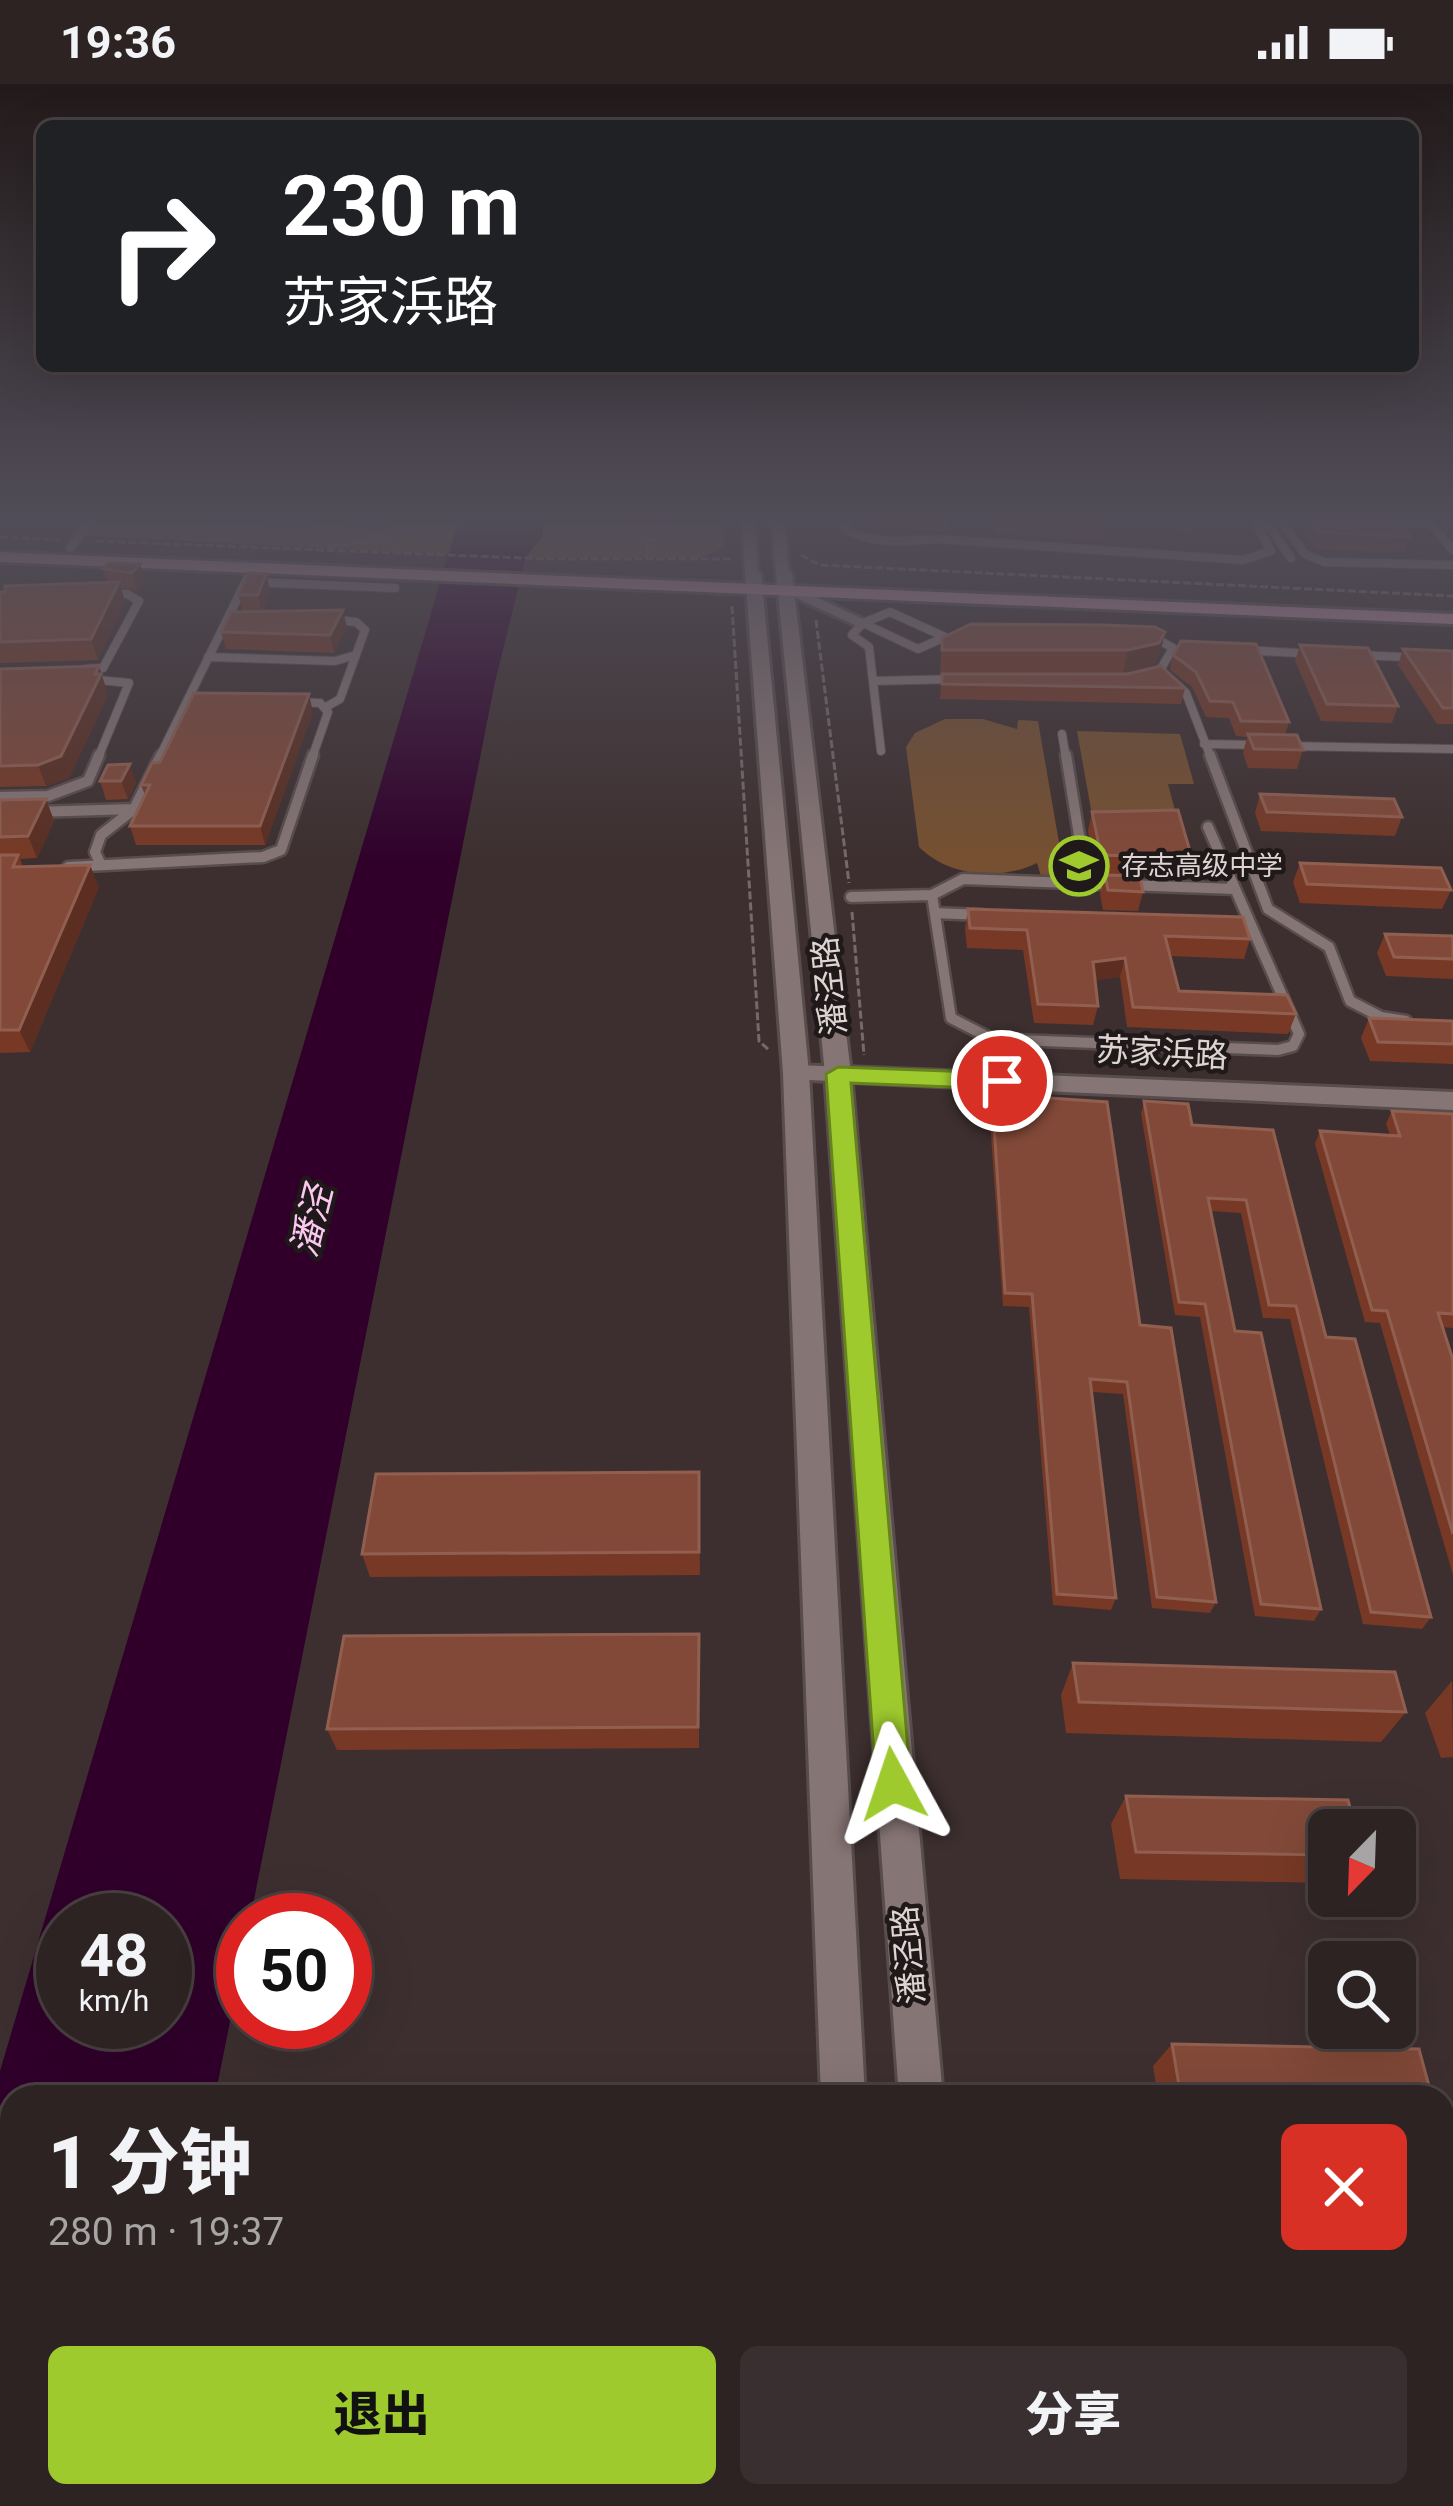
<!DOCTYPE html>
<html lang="zh">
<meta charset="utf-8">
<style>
:root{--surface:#2e2323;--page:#3a2f30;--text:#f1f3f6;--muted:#a7a4a6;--line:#494041;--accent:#9eca2e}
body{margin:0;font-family:Roboto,"Noto Sans SC",sans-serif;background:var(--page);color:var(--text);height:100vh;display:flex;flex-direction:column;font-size:45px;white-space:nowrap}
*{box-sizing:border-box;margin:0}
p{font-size:39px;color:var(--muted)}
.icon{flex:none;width:66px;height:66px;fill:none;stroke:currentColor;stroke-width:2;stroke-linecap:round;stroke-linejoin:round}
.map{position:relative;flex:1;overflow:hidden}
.drawer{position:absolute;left:0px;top:2001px;width:1455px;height:423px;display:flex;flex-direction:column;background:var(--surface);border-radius:36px 36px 0 0;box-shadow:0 12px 48px #0002,0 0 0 3px var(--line)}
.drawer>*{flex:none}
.top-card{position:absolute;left:36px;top:36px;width:1383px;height:252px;border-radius:18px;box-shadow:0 12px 48px #0002,0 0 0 3px var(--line);background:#202124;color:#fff;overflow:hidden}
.needle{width:78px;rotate:203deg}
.tools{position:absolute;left:1308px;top:1725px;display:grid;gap:24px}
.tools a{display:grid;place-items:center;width:108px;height:108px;border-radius:18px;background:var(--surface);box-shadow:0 12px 48px #0002,0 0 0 3px var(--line);font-size:60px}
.speed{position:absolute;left:36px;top:1809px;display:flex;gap:24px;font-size:60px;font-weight:700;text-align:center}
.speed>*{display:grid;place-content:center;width:156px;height:156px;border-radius:50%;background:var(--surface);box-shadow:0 12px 48px #0002,0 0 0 3px var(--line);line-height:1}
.speed small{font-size:30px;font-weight:400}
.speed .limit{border:18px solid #d22;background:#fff;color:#111}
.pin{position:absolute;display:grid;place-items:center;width:102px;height:102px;color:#fff;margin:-51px;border:6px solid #fff;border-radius:50%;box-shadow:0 3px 12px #0007}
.me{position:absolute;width:132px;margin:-66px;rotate:355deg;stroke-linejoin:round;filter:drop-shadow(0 0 9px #0008)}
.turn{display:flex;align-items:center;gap:42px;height:252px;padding:0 48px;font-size:54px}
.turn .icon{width:156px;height:156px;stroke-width:2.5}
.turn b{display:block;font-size:84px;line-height:102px}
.round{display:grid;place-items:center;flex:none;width:126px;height:126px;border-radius:18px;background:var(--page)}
.overview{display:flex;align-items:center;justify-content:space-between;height:204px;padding:0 48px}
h1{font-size:72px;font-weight:800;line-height:90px}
.cta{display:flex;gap:24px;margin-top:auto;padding:24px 48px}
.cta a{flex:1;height:138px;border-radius:18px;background:var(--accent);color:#111;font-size:48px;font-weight:800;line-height:138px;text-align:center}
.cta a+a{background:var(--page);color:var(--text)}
.status{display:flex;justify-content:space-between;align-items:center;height:84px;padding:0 60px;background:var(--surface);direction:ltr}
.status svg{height:33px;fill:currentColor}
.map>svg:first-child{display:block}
</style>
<div class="status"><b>19:36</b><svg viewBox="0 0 49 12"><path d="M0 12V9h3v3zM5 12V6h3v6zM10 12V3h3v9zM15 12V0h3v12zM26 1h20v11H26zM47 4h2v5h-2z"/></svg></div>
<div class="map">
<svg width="1453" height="2422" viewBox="0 0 1453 2422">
<rect width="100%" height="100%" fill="#3d2f2f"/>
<!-- green -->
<path fill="#765030" d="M80,438L310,443L313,438H381L347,444L385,446L388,438H458L449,470L70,451Z
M544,438H723L725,464L699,474L526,473L542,452Z
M945,635H983L1017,645L1018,636L1038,637L1065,793L1041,792L1037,779C1001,797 949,793 919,763L906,663L915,649Z
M1077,647L1180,650L1194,700H1168L1177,734L1092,731Z"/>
<!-- water -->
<path fill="#30002b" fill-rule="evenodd" d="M458,438H544L542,452L526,473L495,598L250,1836H243V1872L215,2013H12V2412H136L134,2422H0V1987ZM63,1836H165V1938H63Z"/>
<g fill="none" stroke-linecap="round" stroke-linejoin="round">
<defs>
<path id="service-far1" d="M847,438L844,444C873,462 905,457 938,455L1243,476L1271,467L1255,438
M1266,438L1291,474
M1282,438L1305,470L1324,478L1453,481
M1429,438L1453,466
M1382,439L1425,438
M70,464L90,438
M251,498L395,504
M890,528L945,553L918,565L863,539Z
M326,535L356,538L365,546L340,615L326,623
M863,539L852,551L869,563L881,667
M1242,566L1316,570
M1356,571L1453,575
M208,573L335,577L356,571
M86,585L103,584L139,517L127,510L107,511
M1148,593L1159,588L1173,564L1150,551
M89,595L129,599L98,674
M873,597L958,595
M1173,598L1186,609L1211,674
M296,618L320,619L328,628L312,674
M1062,650L1066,674
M1204,660L1259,661
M1287,662L1453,665
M159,674L247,495"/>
<path id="service" d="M1066,671L1087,800
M1210,671L1268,825L1329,863L1350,917L1381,933L1406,937
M0,713L48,712L88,697L99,671
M0,729L134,725L161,671
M100,779L95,768L101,751L134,725
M68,783L263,773L281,766L313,671
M932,811L951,934L992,955L1278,966L1293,962L1299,950L1208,743
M851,813L932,811L963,795L1235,805
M935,829L983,831"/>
<path id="minor" d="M742,438H756L758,492L745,489Z
M771,438H785L789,492L776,489Z
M781,501H791L871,539L857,542L781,507Z"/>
<path id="tertiary" d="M796,981L1453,1008V1026L787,995L783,989Z"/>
<path id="secondary" d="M753,484L761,489L809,989L865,2013H821L783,989L745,489Z
M784,484L792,489L851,990L943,2013H899L825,990L776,489Z
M838,2412H890V2422H838Z
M932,2412H984L985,2422H933Z"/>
<path id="primary" d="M0,468L1453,530V540L0,478Z"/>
</defs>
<!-- service-far1 casing -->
<use href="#service-far1" stroke="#584c4c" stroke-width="10"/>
<!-- service casing -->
<use href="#service" stroke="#584c4c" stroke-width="15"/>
<!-- minor casing -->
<use href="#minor" stroke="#584c4c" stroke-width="6"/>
<!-- tertiary casing -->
<use href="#tertiary" stroke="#584c4c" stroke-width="6"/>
<!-- secondary casing -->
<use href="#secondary" stroke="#584c4c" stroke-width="6"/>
<!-- primary casing -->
<use href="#primary" stroke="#584c4c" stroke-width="6"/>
<!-- path -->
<path stroke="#766969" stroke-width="3" stroke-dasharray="8 3" stroke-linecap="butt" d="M578,438L648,454L646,474
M1119,438L1189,445L1208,438
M668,448H683V438
M0,453L60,456
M96,457L550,475H731
M648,457L663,452L665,441
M328,464L399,451L420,438
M801,471L820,481L1453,512
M732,522L759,957L770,967
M816,536L849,799
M852,828L864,971"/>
<!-- service-far1 -->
<use href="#service-far1" stroke="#867575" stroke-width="8"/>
<!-- service -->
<use href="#service" stroke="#867575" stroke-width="10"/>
<!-- minor -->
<use href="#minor" fill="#867575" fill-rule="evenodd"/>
<!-- tertiary -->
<use href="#tertiary" fill="#867575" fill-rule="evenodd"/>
<!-- secondary -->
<use href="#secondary" fill="#867575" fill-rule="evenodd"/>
<!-- primary -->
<use href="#primary" fill="#bf8d9e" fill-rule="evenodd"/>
</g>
<!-- wall -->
<path fill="#773925" d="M618,438H681V441H618Z
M859,438H949L948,447L859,442Z
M992,438H1106L1103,456L997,450Z
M1307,438H1398L1410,453L1404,469L1315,465L1304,449Z
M140,480L146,497L138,507L121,504L125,518L98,576L0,579V508L107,499L103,485Z
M270,507L263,527L347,544L334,569L226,565L221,548L243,527L238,511Z
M1165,548L1160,570L1154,581L1123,589H940L942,554Z
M1300,561L1398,622L1392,639L1321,637L1295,577Z
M1403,565L1453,567V640H1437L1398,581Z
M1173,571L1289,638L1285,651L1303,666L1297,685L1248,684L1243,669L1247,653L1236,652L1229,634L1206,633L1192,603L1170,586Z
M99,582L108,611L69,694L46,702L0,703V585Z
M942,590L1185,604L1181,620L940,615Z
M313,628L265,761H136L130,742L145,711L141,701L160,678Z
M108,681L136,699L128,715L106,716L100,697Z
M1260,710L1402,733L1395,752L1261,747L1255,729Z
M46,715L54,737L37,774L20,775L23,783L99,803L30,968L0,969V716Z
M1092,728L1192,774L1187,793L1097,790L1088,747Z
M1300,779L1451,806L1442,825L1300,819L1293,798Z
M1105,791L1143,808L1138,827L1103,826L1100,810Z
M968,825L1250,855L1244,875L1170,872L1179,907L1296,930L1288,950L1127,943L1120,893L1095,896L1098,922L1093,941L1034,939L1023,866L967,864L965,845Z
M1385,850L1453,852V895L1386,892L1377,869Z
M1369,934L1453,937V980L1370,977L1361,954Z
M992,1010L1140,1241L1216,1518L1210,1529L1152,1524L1123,1310L1092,1308L1116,1514L1111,1526L1053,1521L1029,1223L1003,1222L989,1023Z
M1144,1017L1192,1041L1273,1046L1326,1253L1431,1533L1422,1545L1363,1540L1290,1235L1263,1234L1241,1129L1211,1127L1235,1247L1321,1525L1314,1537L1255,1532L1200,1233L1175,1231L1141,1030Z
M1392,1027L1453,1030V1244L1442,1243L1453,1276V1491L1380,1239L1365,1238L1315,1060L1320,1047L1390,1051L1386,1040Z
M699,1388L700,1491L370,1493L362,1470Z
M699,1550V1664L337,1666L327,1645Z
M1073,1579L1406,1628L1381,1658L1066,1649L1061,1611Z
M1452,1597L1453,1673L1441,1674L1425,1629Z
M1126,1712L1329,1746V1799L1120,1795L1111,1740Z
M1172,1960L1432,2013H1158L1153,1982Z"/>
<!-- shaded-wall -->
<path fill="#5b2e21" d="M140,480L146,497L138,507L132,489Z
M266,490L270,507L262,528L258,511Z
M119,498L125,518L98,576L91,555Z
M343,526L347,544L334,569L330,551Z
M1165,548L1160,570L1154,581L1123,589L1128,566Z
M99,582L108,611L69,694L46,702L38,681Z
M309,610L313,628L265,761L260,742Z
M130,680L136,699L128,715L121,697Z
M46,715L54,737L37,774L28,752Z
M90,781L99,803L30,968L19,946Z
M1125,874L1120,893L1088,897L1093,878Z"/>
<!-- building -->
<path fill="#824938" stroke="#905f50" stroke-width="3" d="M1313,438H1398L1410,453L1320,448Z
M108,479L140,480L132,489L103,485Z
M249,489L266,490L258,511H238Z
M119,498L91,555L0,558V508H5V502Z
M343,526L330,551L221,548L231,528Z
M971,540L1104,541L1155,543L1165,548L1159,559L1128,566H942V554Z
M1181,557L1256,560L1289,638L1241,637L1233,618L1210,617L1196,588L1173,571Z
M1300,561L1368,564L1398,622L1327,620Z
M1403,565L1453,567V624H1443Z
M99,582L95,590H101L61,672L38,681L0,682V585Z
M1161,582L1185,604L942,600V590H1127Z
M194,609L309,610L260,742H130L150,701H141L152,679L160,678Z
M1248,650L1297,651L1303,666L1254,665Z
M130,680L121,697H100L108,681Z
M1260,710L1394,715L1402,733L1267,728Z
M46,715L28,752L0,753V716Z
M1178,726L1192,774L1101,771L1092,728Z
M0,771H18L13,783L90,781L19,946H0Z
M1300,779L1441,784L1451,806L1307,800Z
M1105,791L1140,792L1143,808L1108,806Z
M968,825L1243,833L1250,855L1165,852L1179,907L1287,911L1296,930L1133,923L1125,874L1093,878L1098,922L1038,920L1027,846L970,844Z
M1385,850L1453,852V875L1394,873Z
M1369,934L1453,937V960L1378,958Z
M992,1010L1107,1018L1140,1241L1171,1244L1216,1518L1157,1513L1127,1298L1090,1295L1116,1514L1057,1510L1032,1210L1005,1209Z
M1144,1017L1188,1020L1192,1041L1273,1046L1326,1253L1355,1255L1431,1533L1371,1528L1296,1222L1269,1221L1246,1116L1208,1114L1235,1247L1261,1249L1321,1525L1261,1520L1205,1220L1179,1218Z
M1392,1027L1453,1030V1230L1438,1229L1453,1276V1450L1387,1227L1372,1226L1320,1047L1400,1052Z
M699,1388V1468L362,1470L376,1390Z
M699,1550L698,1643L327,1645L344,1552Z
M1073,1579L1395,1588L1406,1628L1079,1618Z
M1126,1712L1348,1716L1356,1746H1329V1771L1136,1768Z
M1172,1960L1419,1965L1432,2013H1181Z
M1443,2301H1453V2393L1443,2392Z"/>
<!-- sky -->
<linearGradient id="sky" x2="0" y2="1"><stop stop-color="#221a1a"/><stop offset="0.56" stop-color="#514d58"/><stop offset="1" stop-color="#514d58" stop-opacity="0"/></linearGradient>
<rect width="1453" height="777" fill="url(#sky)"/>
<!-- route -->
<path fill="#9eca2e" stroke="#67831e" stroke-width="3" d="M838,983L1002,989L1014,997L1002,1005L851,999L911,1700L906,1712L893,1717L881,1712L876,1700L826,990Z"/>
<!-- icons -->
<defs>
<symbol id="school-ring" viewBox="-11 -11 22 22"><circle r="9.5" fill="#201919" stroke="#9eca2e" stroke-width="1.5"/><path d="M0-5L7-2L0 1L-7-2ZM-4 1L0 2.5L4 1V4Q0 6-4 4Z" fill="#9eca2e"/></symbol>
</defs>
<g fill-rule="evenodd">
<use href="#school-ring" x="1046" y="749" width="66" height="66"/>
</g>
<g text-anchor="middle" stroke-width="9" stroke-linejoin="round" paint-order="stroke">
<!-- far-poi labels -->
<g font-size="27" fill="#ded4d4" stroke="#201919" text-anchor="start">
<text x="1121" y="791">存志高级中学</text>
</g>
<!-- street labels -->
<g font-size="33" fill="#ded4d4" stroke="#201919">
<text transform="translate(829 902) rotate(-96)" y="12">潘泾路</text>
<text transform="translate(1162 968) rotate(3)" y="12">苏家浜路</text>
<text transform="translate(908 1871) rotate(-95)" y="12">潘泾路</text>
</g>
<!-- water labels -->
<g font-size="36" font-style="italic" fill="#fbc8f2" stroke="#201919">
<text transform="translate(311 1137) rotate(-76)" y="13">潘泾</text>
</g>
</g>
</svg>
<div class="tools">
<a><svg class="needle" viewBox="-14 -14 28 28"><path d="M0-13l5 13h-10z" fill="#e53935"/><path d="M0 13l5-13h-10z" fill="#a7a4a6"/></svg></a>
<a><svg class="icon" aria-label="search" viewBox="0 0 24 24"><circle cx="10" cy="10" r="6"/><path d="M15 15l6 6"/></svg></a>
</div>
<div class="speed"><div>48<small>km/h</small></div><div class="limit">50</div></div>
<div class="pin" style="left:1002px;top:997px;background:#d93025"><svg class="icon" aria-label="arrive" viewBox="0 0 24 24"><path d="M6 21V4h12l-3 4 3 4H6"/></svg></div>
<svg class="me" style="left:893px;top:1700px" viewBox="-20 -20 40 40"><path d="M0-17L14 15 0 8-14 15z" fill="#9eca2e" stroke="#fff" stroke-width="4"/></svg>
<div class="top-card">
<div class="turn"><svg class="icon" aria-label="right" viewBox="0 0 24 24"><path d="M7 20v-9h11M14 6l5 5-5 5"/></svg><div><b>230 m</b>苏家浜路</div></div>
</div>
<section class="drawer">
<div class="overview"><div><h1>1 分钟</h1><p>280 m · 19:37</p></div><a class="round" style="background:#d93025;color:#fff"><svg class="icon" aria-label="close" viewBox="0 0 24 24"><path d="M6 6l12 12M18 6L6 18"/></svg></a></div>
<div class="cta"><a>退出</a><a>分享</a></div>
</section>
</div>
